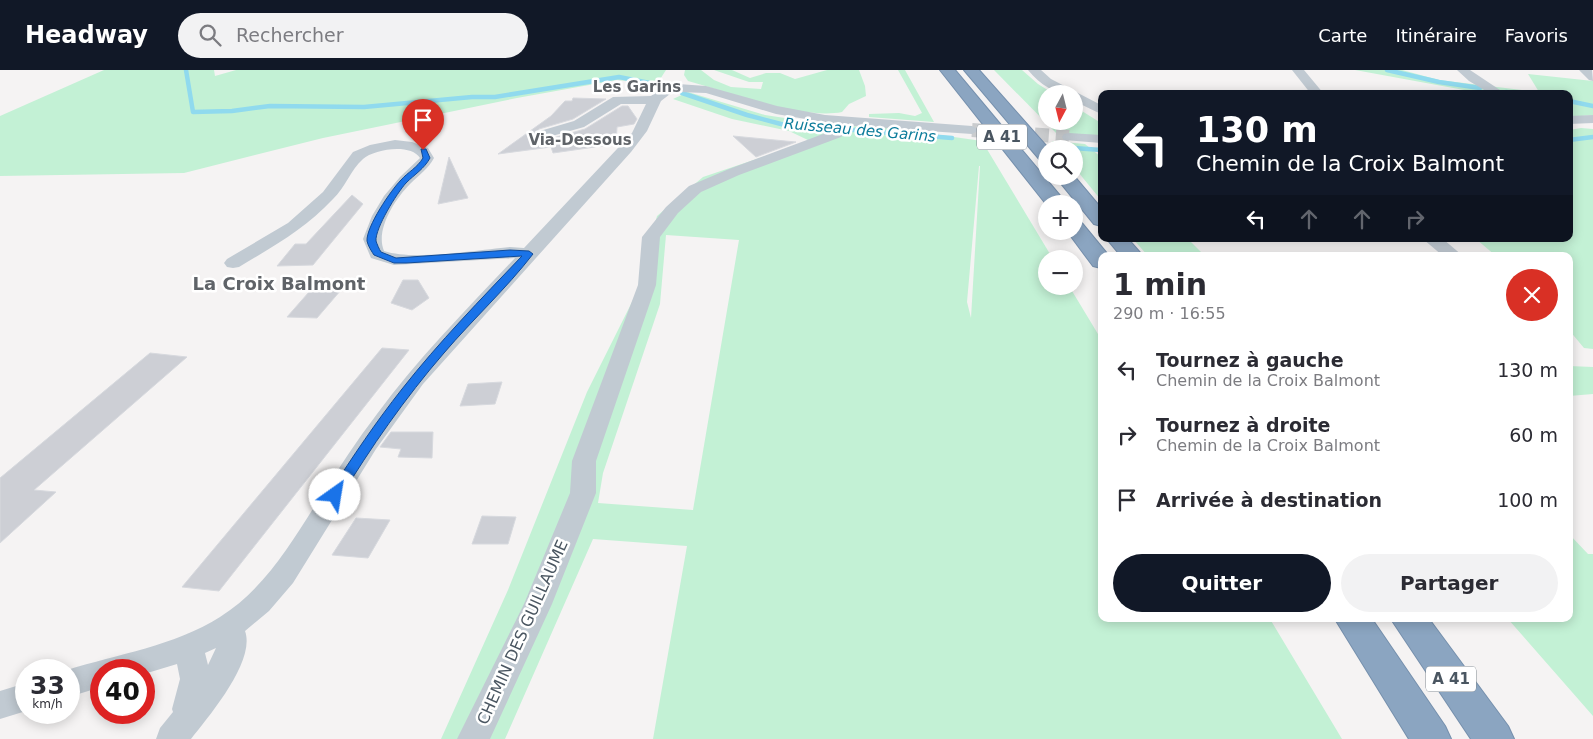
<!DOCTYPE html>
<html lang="fr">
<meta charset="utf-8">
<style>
:root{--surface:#fff;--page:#f2f2f3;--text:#2b2b33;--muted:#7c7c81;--accent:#111827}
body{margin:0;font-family:"DejaVu Sans",sans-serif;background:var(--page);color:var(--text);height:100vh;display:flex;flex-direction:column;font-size:19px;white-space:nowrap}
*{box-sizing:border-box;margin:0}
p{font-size:16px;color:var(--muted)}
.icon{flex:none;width:28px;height:28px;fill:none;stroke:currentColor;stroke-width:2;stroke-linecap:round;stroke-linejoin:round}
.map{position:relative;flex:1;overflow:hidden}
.sheet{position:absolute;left:1098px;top:182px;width:475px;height:370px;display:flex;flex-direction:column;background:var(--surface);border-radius:10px;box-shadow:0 2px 12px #0003}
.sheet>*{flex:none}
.banner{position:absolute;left:1098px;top:20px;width:475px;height:152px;border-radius:10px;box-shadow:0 2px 12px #0003;background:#111827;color:#fff;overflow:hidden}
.needle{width:32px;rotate:187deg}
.buttons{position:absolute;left:1038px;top:15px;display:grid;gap:10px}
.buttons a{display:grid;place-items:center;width:45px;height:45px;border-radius:50%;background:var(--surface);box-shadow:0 2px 12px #0003;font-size:25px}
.speed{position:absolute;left:15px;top:589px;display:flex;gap:10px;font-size:25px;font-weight:700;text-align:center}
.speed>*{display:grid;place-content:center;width:65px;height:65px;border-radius:50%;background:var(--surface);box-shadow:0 2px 12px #0003;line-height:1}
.speed small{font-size:12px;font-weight:400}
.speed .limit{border:8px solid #d22;background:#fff;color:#111}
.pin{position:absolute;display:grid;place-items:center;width:42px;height:42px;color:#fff;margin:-51px -21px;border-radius:50% 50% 50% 0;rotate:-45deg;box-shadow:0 0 5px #0007}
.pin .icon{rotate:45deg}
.me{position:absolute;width:55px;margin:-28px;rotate:32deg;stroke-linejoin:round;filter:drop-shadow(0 0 4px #0008)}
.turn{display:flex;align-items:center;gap:18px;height:105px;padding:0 15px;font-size:22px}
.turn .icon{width:65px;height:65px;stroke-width:2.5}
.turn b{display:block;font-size:35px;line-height:42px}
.lanes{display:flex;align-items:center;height:48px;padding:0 15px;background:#0003;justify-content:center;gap:25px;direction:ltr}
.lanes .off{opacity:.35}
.round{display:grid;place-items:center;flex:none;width:52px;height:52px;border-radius:26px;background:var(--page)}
.summary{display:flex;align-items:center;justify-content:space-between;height:85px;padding:0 15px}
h1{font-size:30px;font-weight:700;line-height:38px}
.action{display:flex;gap:10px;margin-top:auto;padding:10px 15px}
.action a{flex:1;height:58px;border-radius:30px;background:var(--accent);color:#fff;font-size:20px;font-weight:700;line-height:58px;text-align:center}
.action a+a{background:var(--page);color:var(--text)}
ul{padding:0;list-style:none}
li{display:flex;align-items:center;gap:15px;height:65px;padding:0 15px}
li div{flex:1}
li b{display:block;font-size:19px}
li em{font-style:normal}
header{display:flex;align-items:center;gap:30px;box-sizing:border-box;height:70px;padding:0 25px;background:var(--accent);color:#fff}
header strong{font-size:24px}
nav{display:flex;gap:28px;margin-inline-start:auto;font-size:18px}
.search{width:350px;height:45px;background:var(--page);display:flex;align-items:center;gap:12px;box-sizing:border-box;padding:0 18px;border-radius:28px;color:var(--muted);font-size:19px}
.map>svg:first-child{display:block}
</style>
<header>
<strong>Headway</strong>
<div class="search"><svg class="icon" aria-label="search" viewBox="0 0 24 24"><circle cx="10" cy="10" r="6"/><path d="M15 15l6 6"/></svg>Rechercher</div>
<nav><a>Carte</a><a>Itinéraire</a><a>Favoris</a></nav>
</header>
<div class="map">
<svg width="1593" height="669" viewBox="0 0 1593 669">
<rect width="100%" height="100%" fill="#f5f3f3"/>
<!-- green -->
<path fill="#c3f1d5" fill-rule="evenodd" d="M104,0H214L215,6L236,0H666L657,14L617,10L517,28L323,68L184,103L0,106V46Z
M685,0H701L714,10L731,17L761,19L763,12H749L714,0H732L750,8L766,3H780L795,9L827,0H859L865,16L866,26L849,34L842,42C802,50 729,22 688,11L684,5Z
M898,0H905L934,52L869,47V44L899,43L915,46L922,43Z
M994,0H1022L1038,14L1054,24H1046V51H1074V36L1101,53V67L1056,63Z
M1355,0H1402L1439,10L1539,22L1528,4L1593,11V45L1569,47V24H1486Z
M688,22L765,45L831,55L891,58L982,71L1053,189H1046V216H1069L1101,269V549H1270L1342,669H653L687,476L593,469L505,669H441L508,520L587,322L637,222L657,146L703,107L810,71L789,61L732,49L673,29ZM979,96H980L971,248L967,232ZM666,165L739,170L693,440L598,433L603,403L660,234Z
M1581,58L1593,59V279L1584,278L1569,260V186H1496L1476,169H1569V60Z
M1052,71L1085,74L1101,87V130L1074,97V79H1058Z
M1133,169H1188L1205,186H1148Z
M1569,296L1593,297V324L1569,326Z
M1569,464L1588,484H1593V646L1508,549H1569Z"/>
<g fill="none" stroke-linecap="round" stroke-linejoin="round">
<!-- stream -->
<path stroke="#90daee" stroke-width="4.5" d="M186,0L193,42L232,41L270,36L364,37L472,27H495L619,7L660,15
M1387,0L1439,12L1480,18
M1506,22L1526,24
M682,23L747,45L781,54L952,68
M1569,31L1593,36
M1569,70L1593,67
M1074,78L1101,80"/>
</g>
<!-- building -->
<path fill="#cdcfd5" stroke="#d7d9de" d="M573,28L606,29L573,49L539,59L536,63L538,68L546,70L585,59L622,36H628L637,49L634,54L617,57L616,74L553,83L551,77L498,84L551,46L565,31H572Z
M733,66L796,72L756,87Z
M449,87L468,128L438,134Z
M352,125L363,134L313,195L277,196L295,174H306Z
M403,210H418L429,228L412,240L391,233Z
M347,213L317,248L287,247L316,214Z
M382,278L409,280L219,521L182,517Z
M150,283L187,287L34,420L56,422L0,473V408Z
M502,312L495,334L460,336L468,314Z
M391,362H433L432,388L398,387L401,379L380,377Z
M482,446L516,447L508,474H472Z
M356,448L390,450L368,488L332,485Z"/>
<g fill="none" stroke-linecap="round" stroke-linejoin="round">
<!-- minor-tunnel -->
<path stroke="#caccce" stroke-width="14" stroke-dasharray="14 7" stroke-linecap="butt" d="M972,60L1069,67"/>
<defs>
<path id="highway" d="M940,0H955L1067,134H1046Z
M964,0H979L1049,79H1046V91L1040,90Z
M1055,106H1074L1101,138V156L1094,154Z
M1074,150L1081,152L1109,186H1101V198L1093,196L1067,161H1074Z
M1107,169H1128L1143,186H1121Z
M1335,549H1372L1445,656L1451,669H1409Z
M1391,549H1429L1508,656L1514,669H1471Z"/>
</defs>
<!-- highway casing -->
<use href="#highway" stroke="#7690ad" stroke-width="2"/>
<!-- minor -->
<path fill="#c1cad2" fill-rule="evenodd" d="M1028,0H1041L1051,9L1101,35V44L1074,31V24C1055,24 1040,15 1028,0Z
M1292,0H1304L1324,24H1311Z
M1457,0H1470L1506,24H1491L1469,11Z
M1579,0H1592L1593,11L1589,10Z
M678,14L706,16L777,36L825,45L972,56L979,60L972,64L854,56L841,67L739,105L701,122L678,143L660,167L656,215L596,391V423L552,534L490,669H457L524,534L570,423L572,391L638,215L642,167L666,137L689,116L729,99L831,61L841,55L776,44L706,23L679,22L670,24L661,31L647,61L631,82L423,314L376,379L293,513L269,541L245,561C256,591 209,646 191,669H156L160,658L173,642L172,639L180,609L177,594L144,604V600H101V617L69,627L67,600C118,584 174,576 220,547C266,518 293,470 321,426C339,398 357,370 377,344C418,288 468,238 515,188L394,195L371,188L363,169L372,146L384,126L400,107L420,88C411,73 374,79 363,89C351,99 345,118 333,129C305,159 274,176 239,197L233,198L227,197L224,193L227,189L288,153L323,122L353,82L370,75L395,70L412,72L428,78L434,88C428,99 419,105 410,114C395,129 375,160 384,181C414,191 477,180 510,177L524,178L632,63L646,34H621L584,57L545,68L540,67L538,64L540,61L574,51L613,27L651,26L662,18ZM216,578L208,595L205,583Z
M1593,45V53L1569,54V46Z
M1069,63L1101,65V73L1064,70L1062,67L1064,64Z
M1423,169H1443L1463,186H1443Z
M26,613V641L0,649V621Z"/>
<!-- highway -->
<use href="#highway" fill="#8ba5c1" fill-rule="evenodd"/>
</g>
<!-- route -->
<path fill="#1a73e8" stroke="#114b97" d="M421,79H426L430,88C424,99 415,104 406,113C397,123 375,158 376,171C377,174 379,179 381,182L396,188L510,180L529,181L533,184C506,219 473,249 444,283C405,328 371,377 340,428H330L329,425L330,422C353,386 376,352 402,319C439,272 481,229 522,186L406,193H394L374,185C372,182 368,176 367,171C366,157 391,120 401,110C408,102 417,98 423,88Z"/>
<g text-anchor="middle" stroke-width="5" stroke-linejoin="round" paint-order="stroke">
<!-- far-neighbourhood labels -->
<g font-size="15" font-weight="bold" fill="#5f6368" stroke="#fff">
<text x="637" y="22">Les Garins</text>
<text x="580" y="75">Via-Dessous</text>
</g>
<!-- far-water labels -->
<g font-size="15" font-style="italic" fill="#0c7c9b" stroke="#fff">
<text transform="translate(860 60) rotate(5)" y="5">Ruisseau des Garins</text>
</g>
<!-- shield labels -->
<g fill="#fff" stroke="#808990" stroke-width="1">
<rect x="977" y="54.5" width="50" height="25" rx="4"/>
<rect x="1426" y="596.5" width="50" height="25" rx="4"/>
</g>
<g font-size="15" font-weight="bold" fill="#4a5661">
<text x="1002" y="72">A 41</text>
<text x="1451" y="614">A 41</text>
</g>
<!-- street labels -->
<g font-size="16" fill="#4a5661" stroke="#fff">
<text transform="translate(522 562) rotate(-66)" y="6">CHEMIN DES GUILLAUME</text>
</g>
<!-- neighbourhood labels -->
<g font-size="18" font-weight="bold" fill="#5f6368" stroke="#fff">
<text x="279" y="220">La Croix Balmont</text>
</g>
</g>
</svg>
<div class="buttons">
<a><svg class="needle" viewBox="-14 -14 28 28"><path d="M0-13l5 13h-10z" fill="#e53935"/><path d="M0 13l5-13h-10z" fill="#7c7c81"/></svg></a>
<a><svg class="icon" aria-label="search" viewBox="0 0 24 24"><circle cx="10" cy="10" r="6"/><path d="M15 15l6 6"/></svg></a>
<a>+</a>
<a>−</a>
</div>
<div class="speed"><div>33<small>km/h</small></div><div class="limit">40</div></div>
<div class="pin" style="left:423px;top:80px;background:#d93025"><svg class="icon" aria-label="arrive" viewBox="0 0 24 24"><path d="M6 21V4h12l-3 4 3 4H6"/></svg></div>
<svg class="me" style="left:335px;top:425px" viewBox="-20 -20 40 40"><circle r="19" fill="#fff"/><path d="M0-13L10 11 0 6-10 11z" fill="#1a73e8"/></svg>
<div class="banner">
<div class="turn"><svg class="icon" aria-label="left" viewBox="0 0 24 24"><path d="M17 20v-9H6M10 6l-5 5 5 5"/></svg><div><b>130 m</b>Chemin de la Croix Balmont</div></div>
<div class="lanes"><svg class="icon" aria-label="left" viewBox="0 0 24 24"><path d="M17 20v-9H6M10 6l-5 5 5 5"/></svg><svg class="icon off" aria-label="ahead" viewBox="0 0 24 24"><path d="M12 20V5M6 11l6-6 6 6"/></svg><svg class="icon off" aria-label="ahead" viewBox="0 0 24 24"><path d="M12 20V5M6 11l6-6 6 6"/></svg><svg class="icon off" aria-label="right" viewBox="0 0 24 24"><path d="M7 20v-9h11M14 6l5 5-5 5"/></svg></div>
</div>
<section class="sheet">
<div class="summary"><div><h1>1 min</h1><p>290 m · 16:55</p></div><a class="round" style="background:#d93025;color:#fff"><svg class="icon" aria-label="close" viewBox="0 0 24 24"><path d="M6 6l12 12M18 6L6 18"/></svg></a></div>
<ul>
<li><svg class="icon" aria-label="left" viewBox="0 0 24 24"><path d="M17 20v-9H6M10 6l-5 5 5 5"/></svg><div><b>Tournez à gauche</b><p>Chemin de la Croix Balmont</p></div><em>130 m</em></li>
<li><svg class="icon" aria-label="right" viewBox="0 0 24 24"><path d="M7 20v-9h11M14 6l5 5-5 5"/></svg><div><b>Tournez à droite</b><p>Chemin de la Croix Balmont</p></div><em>60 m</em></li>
<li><svg class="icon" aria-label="arrive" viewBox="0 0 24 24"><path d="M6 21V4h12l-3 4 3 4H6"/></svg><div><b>Arrivée à destination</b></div><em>100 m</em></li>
</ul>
<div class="action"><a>Quitter</a><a>Partager</a></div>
</section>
</div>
